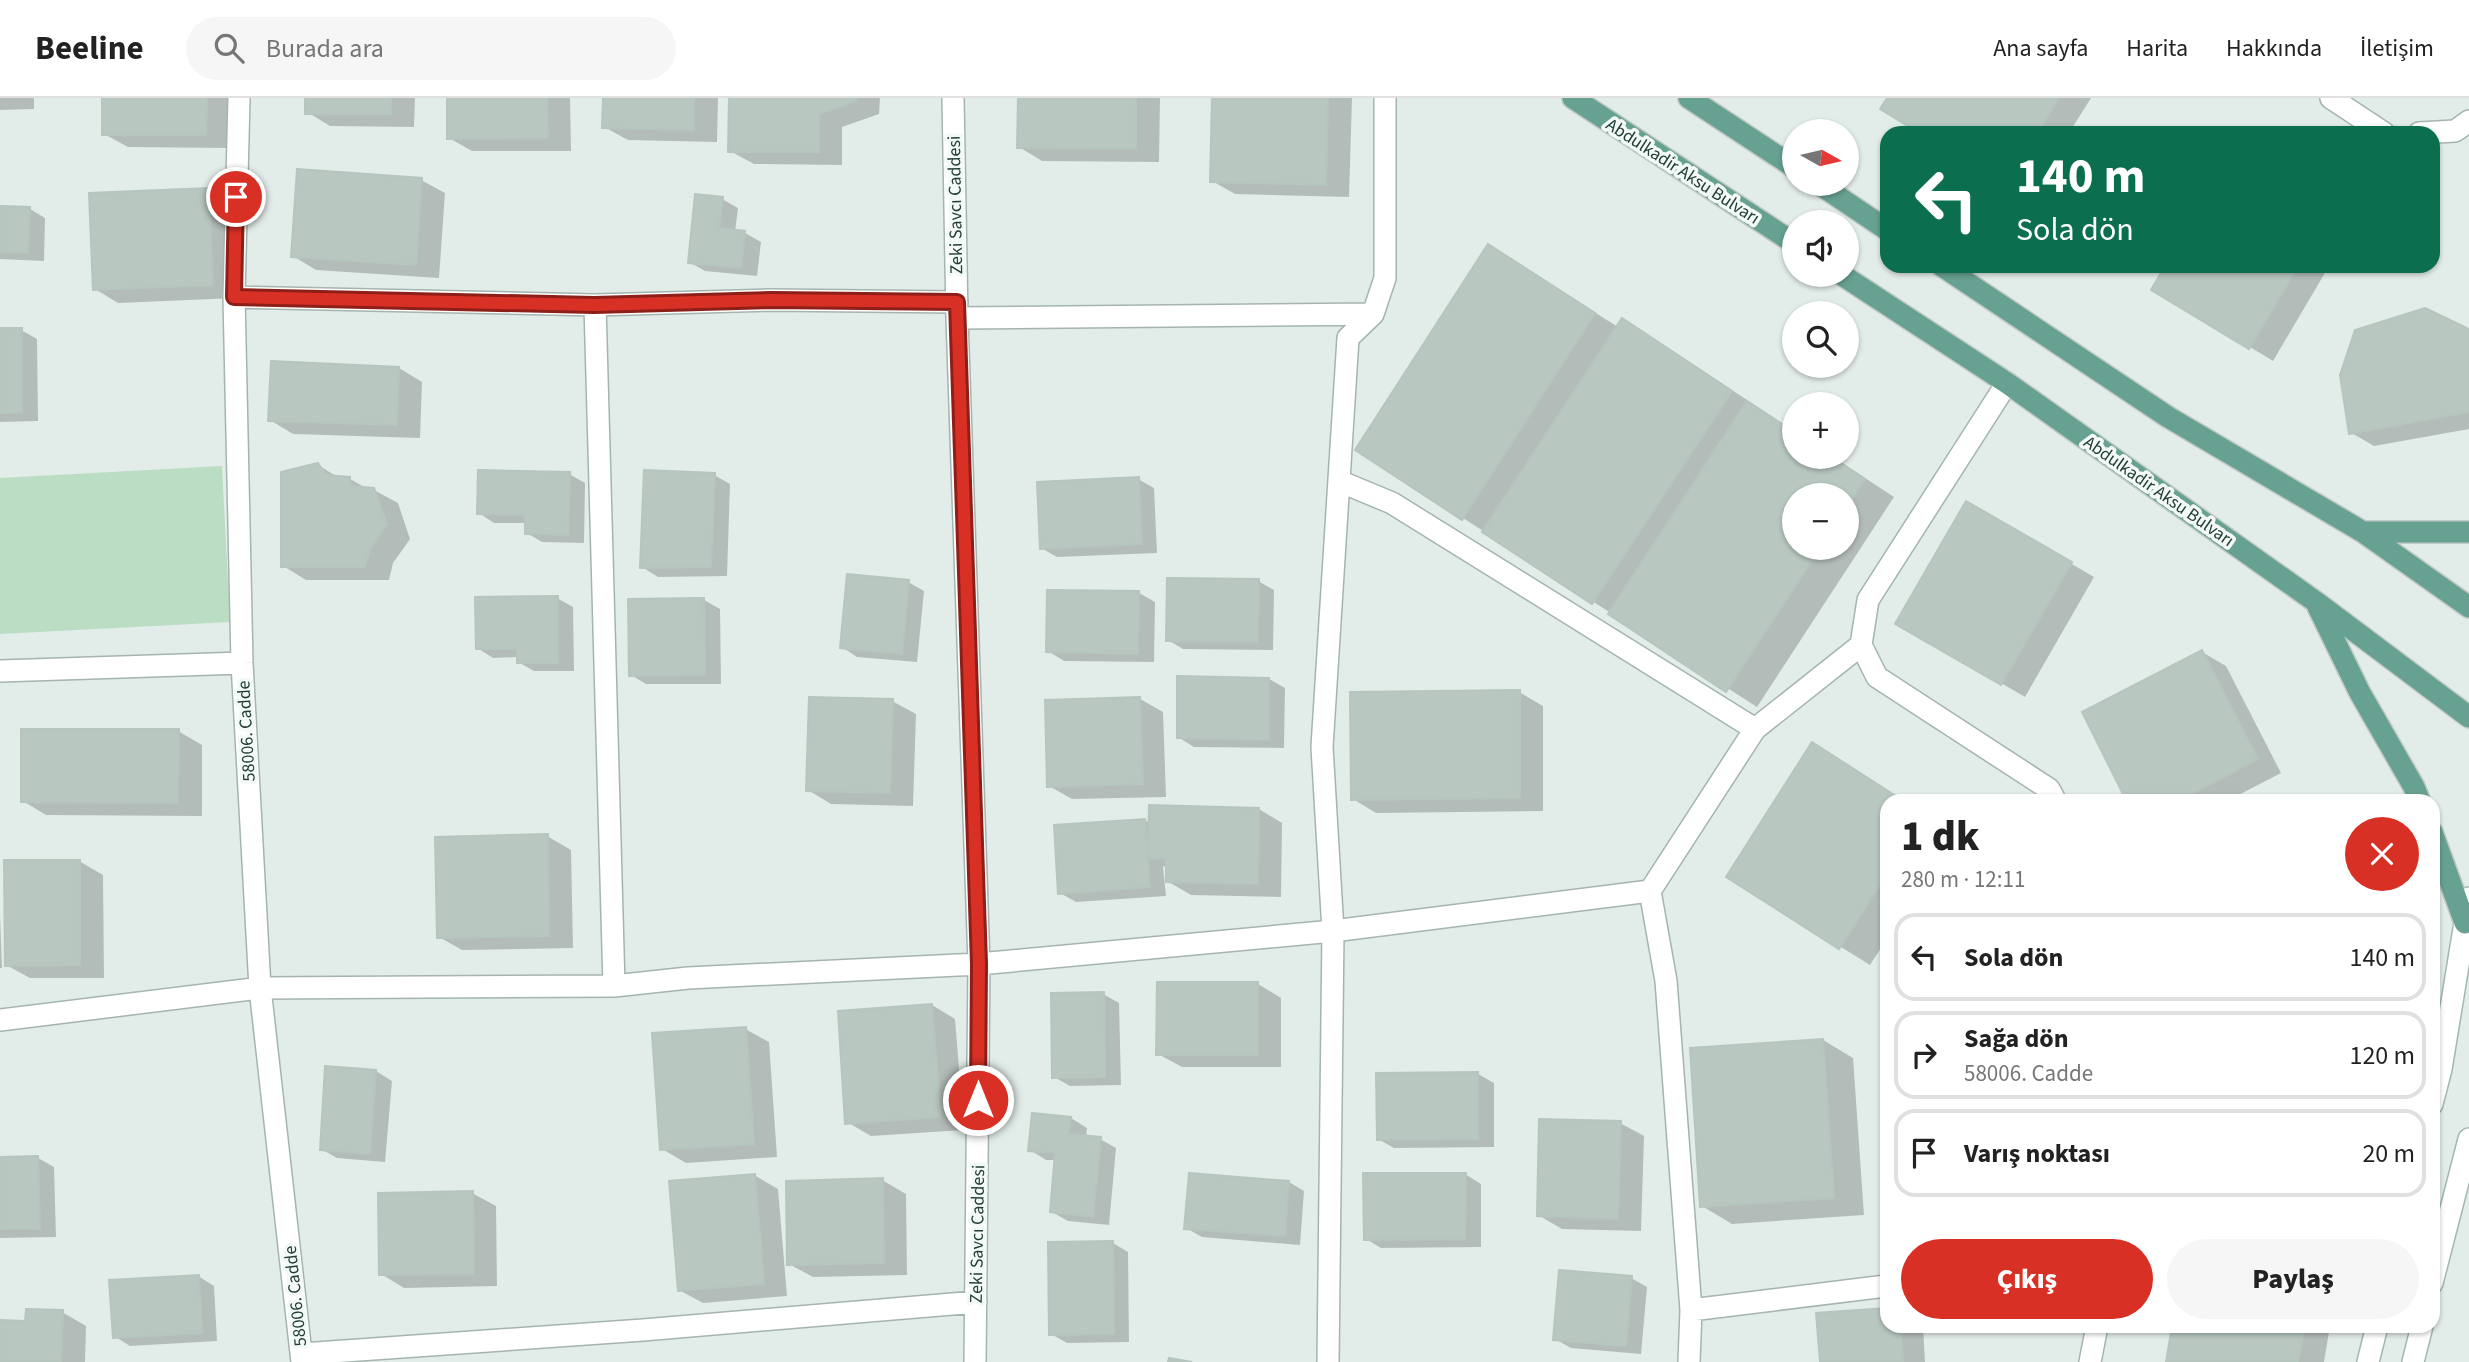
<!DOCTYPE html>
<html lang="tr">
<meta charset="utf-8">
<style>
:root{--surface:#fff;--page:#f6f6f6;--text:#222;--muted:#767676;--line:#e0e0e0;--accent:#d93025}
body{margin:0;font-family:"Source Sans 3",sans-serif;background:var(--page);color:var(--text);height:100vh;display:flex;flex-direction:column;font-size:26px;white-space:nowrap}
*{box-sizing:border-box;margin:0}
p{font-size:23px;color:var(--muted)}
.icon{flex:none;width:38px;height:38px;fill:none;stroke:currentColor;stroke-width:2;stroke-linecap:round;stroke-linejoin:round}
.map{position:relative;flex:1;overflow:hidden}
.drawer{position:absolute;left:1880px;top:696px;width:560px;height:539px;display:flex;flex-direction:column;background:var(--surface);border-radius:21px;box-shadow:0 2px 5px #0004}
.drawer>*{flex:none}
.top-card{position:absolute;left:1880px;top:28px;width:560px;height:147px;border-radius:21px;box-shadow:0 2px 5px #0004;background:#0b6e4f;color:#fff;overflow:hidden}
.needle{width:46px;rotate:98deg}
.tools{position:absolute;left:1782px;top:21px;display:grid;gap:14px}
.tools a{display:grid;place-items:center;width:77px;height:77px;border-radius:50%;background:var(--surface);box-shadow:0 2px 5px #0004;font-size:35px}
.pin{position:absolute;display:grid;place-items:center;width:60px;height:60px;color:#fff;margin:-30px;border:4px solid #fff;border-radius:50%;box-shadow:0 2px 7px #0007}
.me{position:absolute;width:77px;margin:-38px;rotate:0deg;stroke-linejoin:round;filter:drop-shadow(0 0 5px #0008)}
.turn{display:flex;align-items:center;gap:24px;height:147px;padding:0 21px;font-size:32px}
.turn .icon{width:91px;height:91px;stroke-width:2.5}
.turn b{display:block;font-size:49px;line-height:60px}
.round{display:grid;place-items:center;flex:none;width:74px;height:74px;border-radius:37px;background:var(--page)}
.summary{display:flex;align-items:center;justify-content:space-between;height:119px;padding:0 21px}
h1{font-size:42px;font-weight:800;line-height:52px}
.primary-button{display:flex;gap:14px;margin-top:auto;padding:14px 21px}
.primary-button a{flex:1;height:80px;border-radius:42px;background:var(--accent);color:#fff;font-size:28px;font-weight:800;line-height:80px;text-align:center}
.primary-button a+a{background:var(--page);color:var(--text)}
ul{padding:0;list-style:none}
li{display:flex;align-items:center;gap:21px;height:88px;margin:0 14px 10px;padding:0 7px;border:4px solid var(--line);border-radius:21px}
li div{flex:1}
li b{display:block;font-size:26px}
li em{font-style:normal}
header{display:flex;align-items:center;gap:42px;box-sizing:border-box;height:98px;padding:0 35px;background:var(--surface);border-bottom:2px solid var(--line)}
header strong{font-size:33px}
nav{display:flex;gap:38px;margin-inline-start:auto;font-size:24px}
.search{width:490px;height:63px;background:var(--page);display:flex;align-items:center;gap:18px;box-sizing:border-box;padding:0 24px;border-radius:38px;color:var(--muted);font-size:26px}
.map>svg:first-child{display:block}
</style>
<header>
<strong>Beeline</strong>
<div class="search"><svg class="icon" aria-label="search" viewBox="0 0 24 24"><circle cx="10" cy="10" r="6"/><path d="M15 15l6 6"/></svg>Burada ara</div>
<nav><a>Ana sayfa</a><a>Harita</a><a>Hakkında</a><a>İletişim</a></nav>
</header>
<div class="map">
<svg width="2469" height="1264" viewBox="0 0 2469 1264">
<rect width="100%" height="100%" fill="#e2ece8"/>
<!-- green -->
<path fill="#bbddc4" d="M222,368L230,524L0,536V380Z"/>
<!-- shadow -->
<path fill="#0003" fill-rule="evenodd" d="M0,0H34V11L0,12Z
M104,0H230L229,50L128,49L104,36Z
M307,0H415L414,29L330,28L307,14Z
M449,0H570L571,53H472L449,40Z
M605,0H718L717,44L628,42L604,29Z
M731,0H880L879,16L842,29V67L754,66L730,53Z
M1019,0H1160L1159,64L1042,63L1019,49Z
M1214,0H1352L1349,99L1235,96L1212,83Z
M1889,0H2091L2069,35H1923Z
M421,82L445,95L439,180L316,172L293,158Z
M209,92L233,106L236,200L118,205L95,191Z
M722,101L738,110L735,134L745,135L761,144L757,178L705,173L689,164Z
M0,110L30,111L45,120L44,163L0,161Z
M1489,148L1618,229L1622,222L1653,240L1794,333V359H1833L1894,399L1757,609L1463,420ZM1794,397H1846V450H1794Z
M2167,168H2329L2273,263L2250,249Z
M0,232H21L37,241L38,323L0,324Z
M2469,233V331L2374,348L2350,334Z
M399,270L422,284L420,340L293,336L270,322Z
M318,367L339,380L350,381L368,391L374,392L398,405L410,441L393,465L389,482H306L283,468Z
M569,376L585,385L584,445L542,444L527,435V425H494L479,415Z
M714,377L730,386L727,478L658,479L642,469Z
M1138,381L1154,390L1157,455L1057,459L1041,450Z
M1967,405L2094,479L2025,599L1898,525Z
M1258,483L1274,492L1273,552L1183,551L1168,542Z
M908,484L924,493L917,564L857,559L842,549Z
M1139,495L1155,504L1154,564L1064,563L1048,553Z
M557,500L573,509L574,573H534L518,564V559L493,560L477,550Z
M704,502L720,511L721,586H646L631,577Z
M2202,554L2226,568L2281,675L2225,704H2129Z
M1269,581L1285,590L1284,650L1194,649L1178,639Z
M1519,594L1543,608V713L1376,715L1353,701Z
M1140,601L1163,614L1166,699L1072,701L1049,688Z
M892,603L916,616L913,708L831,706L808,692Z
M178,633L202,647V718L46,717L23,703Z
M1842,664L1905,704H1886V842L1870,867L1728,779Z
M1259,711L1282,725L1281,799L1191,797L1167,783L1168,770L1163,768L1166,798L1076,804L1060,795L1145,722L1151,726Z
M547,738L571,752L573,850L462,852L439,839Z
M79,763L103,777L104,880H30L6,867Z
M0,817L2,870H0Z
M1258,886L1281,900V969H1182L1158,956Z
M1103,896L1119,905L1121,987L1070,988L1054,979Z
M932,907L955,921L964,1032L871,1038L847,1024Z
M745,931L769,944L777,1059L686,1065L662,1051Z
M1823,942L1853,960L1864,1117L1732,1126L1702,1108Z
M376,973L392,983L385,1064L337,1060L321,1051Z
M1478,976L1494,985V1049L1394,1050L1378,1041Z
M1071,1020L1087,1030L1086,1040L1100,1041L1116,1050L1109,1127L1068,1123L1052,1114L1056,1062H1046L1030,1052Z
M1620,1025L1644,1038L1641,1133L1562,1131L1538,1117Z
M38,1060L54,1069L56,1139L0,1140V1061Z
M1465,1076L1481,1086V1149L1381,1150L1366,1141Z
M754,1077L778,1091L787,1198L703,1205L679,1192Z
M882,1082L906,1096L907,1177L813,1179L789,1166Z
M1289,1084L1304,1093L1300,1147L1202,1139L1186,1130Z
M472,1095L496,1108L497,1188L404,1190L381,1176Z
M1113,1145L1128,1154L1129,1244L1067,1245L1051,1236Z
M198,1178L214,1188L217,1243L130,1248L114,1238Z
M1631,1180L1647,1189L1641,1256L1571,1250L1555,1241Z
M1886,1212V1228H1923L1925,1264H1821L1818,1216Z
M62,1214L86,1228L85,1264H0V1223L27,1224Z
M2174,1228H2330L2324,1264H2168Z"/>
<!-- building -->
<path fill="#b8c7c0" stroke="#b5c6be" stroke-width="2" d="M102,0H207L206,37H102Z
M305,0H391V16H305Z
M447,0H547L548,40L447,41Z
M603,0H694V32L602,30Z
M729,0H856V3L819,16V54H728Z
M1018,0H1136V51L1017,50Z
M1212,0H1328L1326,87L1210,84Z
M1887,0H2059L2037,35H1919L1880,11Z
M297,71L422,80L416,167L291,159Z
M209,90L213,187L93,192L89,95Z
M695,96L723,99L719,130L745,133L741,170L688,165Z
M0,108L30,109L28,155L0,154Z
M1488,146L1595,215L1462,422L1355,352Z
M2165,168H2298L2249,251L2151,192Z
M2425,210L2469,231V314L2349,336L2340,277L2355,232Z
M1622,220L1732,293L1592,506L1482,434Z
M0,230H22V315H0Z
M271,263L399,269L397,327L268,323Z
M1747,303L1794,334V359H1832L1865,381L1846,410V397H1794V450H1820L1726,594L1608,516Z
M318,365L326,377L350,379V388L374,390L387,426L370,451L365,469H281V374Z
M478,372L570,374L568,437L525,436V417L477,416Z
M644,372L715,375L711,469L640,470Z
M1139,379L1142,446L1040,451L1037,384Z
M1966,403L2072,464L2001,587L1895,526Z
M847,476L909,482L902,556L840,550Z
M1167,480L1259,481L1258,544L1166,543Z
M1047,492L1139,493L1138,556L1046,554Z
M558,498V565H517V551H476L475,499Z
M704,500L705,577L629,578L628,501Z
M2202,552L2258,661L2176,704H2127L2082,614Z
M1177,578L1269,580V642L1177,640Z
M1520,592V700L1351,702L1350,594Z
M809,599L893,601L890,695L806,693Z
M1140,599L1143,686L1047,689L1045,602Z
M21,631H179L178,705L21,704Z
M1812,644L1905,704H1886V777L1839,851L1726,779Z
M1149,707L1259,710L1258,786L1166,784V760L1148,761Z
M1145,721L1150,789L1058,796L1054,727Z
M548,736L549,838L437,840L435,739Z
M4,762H80V867L5,868Z
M1157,884H1258V957H1156Z
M1104,894L1105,979L1052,980L1051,895Z
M932,906L941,1019L845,1026L838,913Z
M746,929L754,1046L660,1052L652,935Z
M1823,941L1834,1100L1700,1109L1690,950Z
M325,968L376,972L370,1056L320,1052Z
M1478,974V1041L1377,1042L1376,975Z
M1032,1015L1071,1019L1069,1036L1101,1039L1093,1119L1050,1114L1055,1055L1028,1053Z
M1539,1021L1621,1023L1618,1121L1537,1118Z
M38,1058L40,1131H0V1059Z
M1189,1075L1289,1083L1285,1138L1184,1131Z
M1363,1075H1466L1465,1141L1364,1142Z
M755,1076L764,1186L678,1193L669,1083Z
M883,1080L884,1165L787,1167L786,1083Z
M473,1093L474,1176L379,1177L378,1095Z
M1113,1143L1114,1236L1049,1237L1048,1144Z
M1559,1172L1632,1178L1626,1248L1553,1242Z
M199,1177L202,1235L113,1240L109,1182Z
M1886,1210V1228H1901L1903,1264H1820L1816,1215Z
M26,1211L63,1212L61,1264H0V1222L25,1223Z
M2172,1228H2305L2298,1264H2166Z
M1169,1260L1192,1264H1168Z"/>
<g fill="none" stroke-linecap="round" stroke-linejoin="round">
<defs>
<path id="street" d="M239,0L234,199L242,565L260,890L302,1264
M953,0L957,220L979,866L975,1264
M2331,0L2384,35
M2419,35L2455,33L2469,23
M234,199L595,207L771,202L957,204
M595,207L614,888
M957,220L1373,216
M2007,285L1868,502L1861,547L1877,579L2049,691L2056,704
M1339,383L1392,405L1755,631
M0,573L242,565
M0,922L260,890L614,888L688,880L979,866L1333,833L1650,793
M1691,1212L1886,1188
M302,1256L643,1232L976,1204
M1328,1264L1333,833L1322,649L1348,240L1373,216L1385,180V0
M1689,1264L1691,1212L1666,883L1650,793L1755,631L1861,547
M2090,1264L2097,1228"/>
<path id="secondary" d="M2432,1006L2441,971L2469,800
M2432,1185L2469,1041
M2368,1264L2377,1228
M2413,1264L2422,1228"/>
<path id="primary" d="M1573,0L1794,145
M1689,0L1794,69
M1819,86L1886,131
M1942,168L2168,319L2363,434L2469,509
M1842,177L2007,285L2316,504L2469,619
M2363,434H2469
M2318,509L2360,595L2414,689L2420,704
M2432,734L2465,825"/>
</defs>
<!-- street casing -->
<use href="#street" stroke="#a5b4af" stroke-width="24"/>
<!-- secondary casing -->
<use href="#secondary" stroke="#a1b8af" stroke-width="24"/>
<!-- primary casing -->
<use href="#primary" stroke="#c1c9c6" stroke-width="24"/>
<!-- street -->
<use href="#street" stroke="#fff" stroke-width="21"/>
<!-- secondary -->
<use href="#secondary" stroke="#fff" stroke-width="21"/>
<!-- primary -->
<use href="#primary" stroke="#67a191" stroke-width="21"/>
</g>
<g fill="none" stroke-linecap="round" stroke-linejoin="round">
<defs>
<path id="route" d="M236,99L234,199L594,207L771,202L957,204L979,866L978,1002"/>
</defs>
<!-- route casing -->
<use href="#route" stroke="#8d1f18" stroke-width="18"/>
<!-- route -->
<use href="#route" stroke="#d93025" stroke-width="12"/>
</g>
<g text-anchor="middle" stroke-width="7" stroke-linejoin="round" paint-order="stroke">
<!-- street labels -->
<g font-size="18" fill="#223d35" stroke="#f3f9f6">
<text transform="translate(1683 73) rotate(33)" y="6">Abdulkadir Aksu Bulvarı</text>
<text transform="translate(955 107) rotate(-91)" y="6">Zeki Savcı Caddesi</text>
<text transform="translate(2159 393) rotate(35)" y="6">Abdulkadir Aksu Bulvarı</text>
<text transform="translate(246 633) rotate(-93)" y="6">58006. Cadde</text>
<text transform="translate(977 1136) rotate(-89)" y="6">Zeki Savcı Caddesi</text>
<text transform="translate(295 1198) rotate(-96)" y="6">58006. Cadde</text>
</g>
</g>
</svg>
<div class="tools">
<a><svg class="needle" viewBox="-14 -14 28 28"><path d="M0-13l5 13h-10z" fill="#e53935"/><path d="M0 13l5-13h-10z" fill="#767676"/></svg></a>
<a><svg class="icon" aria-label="sound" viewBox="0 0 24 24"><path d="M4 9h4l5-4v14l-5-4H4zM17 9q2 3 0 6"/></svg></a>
<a><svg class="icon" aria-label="search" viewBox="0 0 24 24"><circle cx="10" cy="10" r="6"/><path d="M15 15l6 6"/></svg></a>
<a>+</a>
<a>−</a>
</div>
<div class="pin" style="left:236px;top:99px;background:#d93025"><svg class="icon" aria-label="arrive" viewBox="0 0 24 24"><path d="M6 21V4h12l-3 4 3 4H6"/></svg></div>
<svg class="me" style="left:978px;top:1002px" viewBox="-20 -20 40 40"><circle r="17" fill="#d93025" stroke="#fff" stroke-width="3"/><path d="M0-11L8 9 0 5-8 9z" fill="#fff"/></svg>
<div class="top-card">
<div class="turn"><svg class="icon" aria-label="left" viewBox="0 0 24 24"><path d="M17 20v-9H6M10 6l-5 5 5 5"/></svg><div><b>140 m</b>Sola dön</div></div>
</div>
<section class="drawer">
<div class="summary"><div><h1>1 dk</h1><p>280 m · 12:11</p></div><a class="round" style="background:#d93025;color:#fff"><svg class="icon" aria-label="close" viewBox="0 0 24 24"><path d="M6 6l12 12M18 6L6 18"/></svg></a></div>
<ul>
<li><svg class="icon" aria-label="left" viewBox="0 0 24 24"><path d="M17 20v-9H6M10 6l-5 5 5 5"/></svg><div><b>Sola dön</b></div><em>140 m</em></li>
<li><svg class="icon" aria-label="right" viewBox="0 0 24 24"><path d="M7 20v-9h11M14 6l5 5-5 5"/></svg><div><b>Sağa dön</b><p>58006. Cadde</p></div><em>120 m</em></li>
<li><svg class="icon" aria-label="arrive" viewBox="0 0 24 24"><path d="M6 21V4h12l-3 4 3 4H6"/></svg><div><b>Varış noktası</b></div><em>20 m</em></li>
</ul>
<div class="primary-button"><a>Çıkış</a><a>Paylaş</a></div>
</section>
</div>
